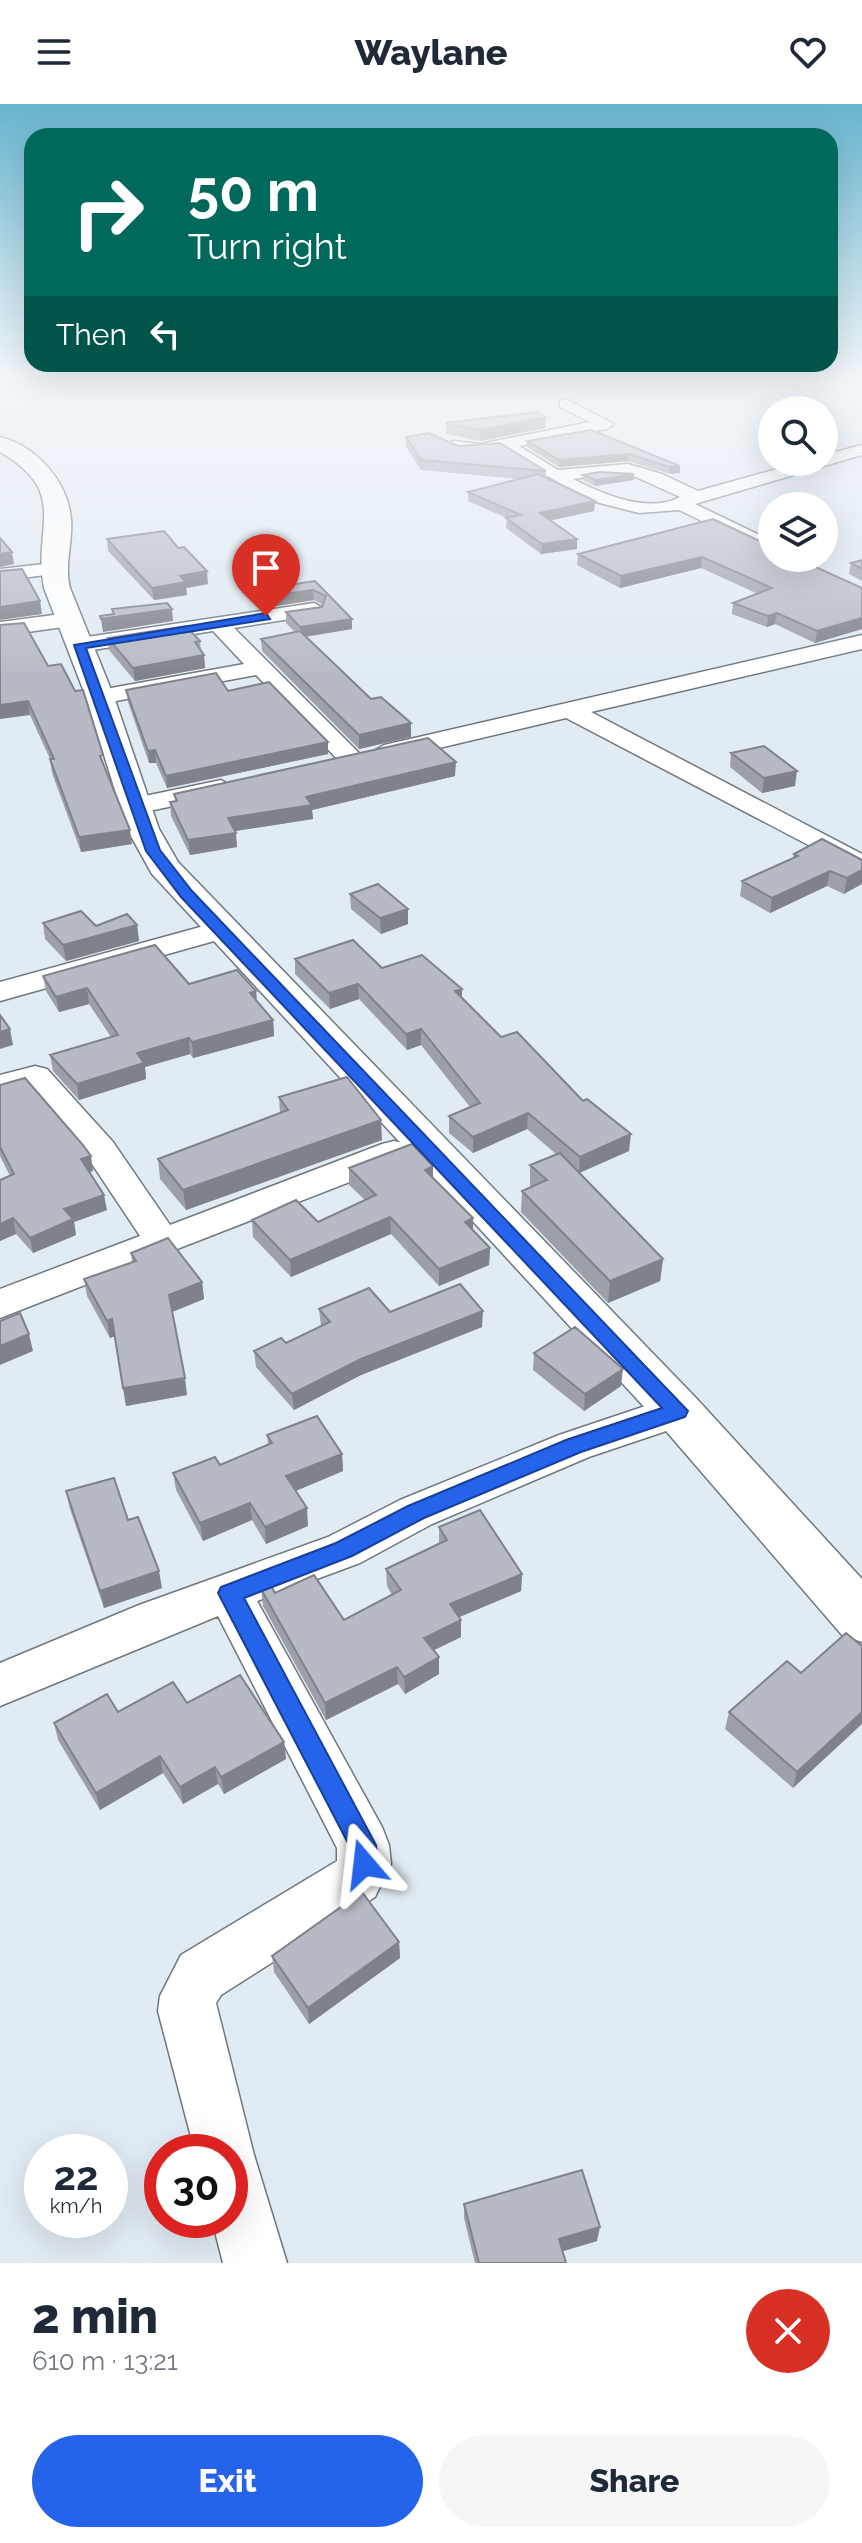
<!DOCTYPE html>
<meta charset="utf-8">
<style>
:root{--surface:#fff;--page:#f6f6f7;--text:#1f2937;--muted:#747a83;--accent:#2563eb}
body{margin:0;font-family:Raleway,sans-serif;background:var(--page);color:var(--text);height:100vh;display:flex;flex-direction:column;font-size:30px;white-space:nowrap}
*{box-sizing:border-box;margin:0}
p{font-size:26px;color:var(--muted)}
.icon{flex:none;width:44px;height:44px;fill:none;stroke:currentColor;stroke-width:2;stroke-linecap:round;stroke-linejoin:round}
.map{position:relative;height:2159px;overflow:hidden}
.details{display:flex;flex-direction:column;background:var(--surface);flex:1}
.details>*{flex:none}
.guide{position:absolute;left:24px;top:24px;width:814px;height:244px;border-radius:24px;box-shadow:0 8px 32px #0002;background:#00695c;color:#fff;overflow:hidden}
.tools{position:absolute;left:758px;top:292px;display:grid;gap:16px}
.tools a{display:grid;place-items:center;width:80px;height:80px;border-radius:50%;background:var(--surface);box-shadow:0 8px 32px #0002;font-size:40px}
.speed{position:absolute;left:24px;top:2030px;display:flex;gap:16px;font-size:40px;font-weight:700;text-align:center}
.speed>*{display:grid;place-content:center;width:104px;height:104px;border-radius:50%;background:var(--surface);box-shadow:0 8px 32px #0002;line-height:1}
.speed small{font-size:20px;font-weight:400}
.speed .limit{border:12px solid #d22;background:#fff;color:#111}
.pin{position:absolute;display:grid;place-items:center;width:68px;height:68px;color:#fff;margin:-82px -34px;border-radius:50% 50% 50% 0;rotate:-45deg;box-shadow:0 0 8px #0007}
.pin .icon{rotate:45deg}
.me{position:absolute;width:88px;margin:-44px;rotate:343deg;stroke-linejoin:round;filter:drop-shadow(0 0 6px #0008)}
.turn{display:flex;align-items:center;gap:28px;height:168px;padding:0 32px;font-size:36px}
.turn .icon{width:104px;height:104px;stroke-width:2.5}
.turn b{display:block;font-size:56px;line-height:68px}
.then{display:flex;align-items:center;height:76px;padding:0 32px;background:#0003;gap:16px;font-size:30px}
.round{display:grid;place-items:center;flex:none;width:84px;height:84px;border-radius:42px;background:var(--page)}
.head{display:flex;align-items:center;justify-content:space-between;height:136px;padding:0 32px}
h1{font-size:48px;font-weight:800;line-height:60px}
.cta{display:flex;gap:16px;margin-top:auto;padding:16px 32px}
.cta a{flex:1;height:92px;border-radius:48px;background:var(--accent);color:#fff;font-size:32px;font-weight:800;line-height:92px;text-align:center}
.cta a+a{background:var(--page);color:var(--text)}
header{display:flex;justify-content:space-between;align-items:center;height:104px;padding:0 32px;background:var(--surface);font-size:36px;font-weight:800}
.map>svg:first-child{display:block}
</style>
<header><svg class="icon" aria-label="menu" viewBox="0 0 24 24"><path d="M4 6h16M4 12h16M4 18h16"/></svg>Waylane<svg class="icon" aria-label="heart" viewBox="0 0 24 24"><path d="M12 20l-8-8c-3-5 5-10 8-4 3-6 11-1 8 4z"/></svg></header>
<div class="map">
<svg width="862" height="2159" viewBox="0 0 862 2159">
<rect width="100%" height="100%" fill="#e1ebf3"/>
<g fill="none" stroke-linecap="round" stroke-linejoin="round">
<defs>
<path id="street" d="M566,295L614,320L606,325L519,342L558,366L628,360L662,370L698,387L802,358H824V351L862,341V351L695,400L772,437V451L679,406L639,409L592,397L501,346C484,349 459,354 444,342L453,337L480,340L590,318L560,303V297ZM599,371L636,373L680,393C647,410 603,390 573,375Z
M53,459L60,461L63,465L60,469L0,477V465Z
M314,499L325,505L322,510L234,524L361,651L365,656L361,661H343L256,571L100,600L88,593L100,586L244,560L213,527L80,548L69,541L80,534Z
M69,509L77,511L80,516L77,521L0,532V518Z
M862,531V545L591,608L862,750V769L566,614L384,657L371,649L384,641Z
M221,676L234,684L230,690L135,710L126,708L122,702L126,696Z
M222,817L232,820L237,826L232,832L0,897V878Z
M35,962L47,965L113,1038L170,1121L382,1040L394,1037L406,1040L412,1048L406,1056L0,1214V1185L140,1132L88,1054L28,984L0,991V971Z
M678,1291L693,1296L699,1307L693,1318L589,1353L432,1420L360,1459L257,1497L382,1723L389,1741L391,1760L375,1793L221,1891L216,1899L254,2051L287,2159H223L212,2116H230V2048H195L158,1907L160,1892L181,1851L337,1757V1744L218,1512L0,1602V1559L139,1501L328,1433L400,1396L559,1331Z"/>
<path id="secondary" d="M0,333C36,342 68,377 71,415C73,439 64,460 70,484L114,593L159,725L178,758L696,1294L862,1475V1538L842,1531L660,1320L152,770L127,725L86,593L44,484C32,423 71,389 0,348Z"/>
</defs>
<!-- street casing -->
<use href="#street" stroke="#6f787f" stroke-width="3"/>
<!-- secondary casing -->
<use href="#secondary" stroke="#6f787f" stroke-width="3"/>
<!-- street -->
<use href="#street" fill="#fff" fill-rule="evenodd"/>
<!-- secondary -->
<use href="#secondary" fill="#fff" fill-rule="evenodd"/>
</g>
<!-- wall -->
<path fill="#9da0a9" d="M546,313L545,324L480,337L446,330V319Z
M591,326L680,362V369L670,370L628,357L559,363L527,343V337Z
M406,333L458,342L546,367V374L595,397L594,407L551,416L577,445L541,450L506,424L507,414L468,397V388L519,375L421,366L406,343Z
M634,370V376L595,382L583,376V371Z
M107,435L208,480L186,484L187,491L154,496L108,447Z
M772,443L862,484V525L815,539L775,520L767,523L732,510L733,499L758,490L701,464L620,484L577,461L578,450Z
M862,456V477L849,470L851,459Z
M315,477L352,525L306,533L411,633L359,645L262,547L261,535L295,528L286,519V508L322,503L323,501L314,496L270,503L263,496L262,485Z
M0,521L105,664L132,740L81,748L52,669L50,655L30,611Z
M108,534L200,537L201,547L204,551L205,564L135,577L109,546Z
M126,586L228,587L328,650L167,684L156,659H149L128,598Z
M731,649L795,682L762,689L730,663Z
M455,672L312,706L313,715L235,727L237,743L190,751L171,712L170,698L175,697L174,690Z
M794,750L862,756L844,790L827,782L770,809L740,792L742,777L793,754Z
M350,790L408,820L381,830L351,805Z
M43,819L96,822L137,821L139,837L66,857L45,835Z
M295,855L382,864L462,885V894L501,933L629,1047L579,1069L663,1155L660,1177L608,1199L521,1108L522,1087L530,1083V1061L556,1050L527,1025L473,1049L449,1029V1012L470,1003L421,941L407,946L359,895L330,905L295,870Z
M43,872L189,880L256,887L257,897L273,916L274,932L193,954L190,950L145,963L146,975L79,996L53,967L50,951L111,933L89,900L59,908L46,887Z
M0,981L93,1067L89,1068L107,1106L74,1118L76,1131L33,1149L16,1130L0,1137L10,1072L0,1052Z
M279,993L382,1036L186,1106L160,1075L158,1055L280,1009Z
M349,1064L433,1074L473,1126L490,1144L489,1161L439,1182L391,1130L291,1173L253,1133L252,1116L318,1118L365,1096L349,1081Z
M131,1149L202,1178L204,1195L172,1208L187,1291L126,1302L115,1232L110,1234L87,1192L84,1175L132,1158Z
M319,1205L390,1208L482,1223L361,1271L294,1306L256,1263L254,1247L286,1239L321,1222Z
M534,1249L621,1282L584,1307L533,1266Z
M267,1331L342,1350L343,1367L296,1387L308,1422L266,1440L252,1416L203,1437L176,1386L173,1369L220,1361L268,1340Z
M66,1387L162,1484L104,1504L70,1405Z
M439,1423L522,1470L521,1487L459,1513L461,1516V1533L434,1546L439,1570L405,1590L398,1580L326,1616L263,1502L261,1485L344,1516L392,1491L387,1482L386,1465L439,1440Z
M862,1542L793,1684L725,1625L729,1608L801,1569Z
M187,1599L284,1638L286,1655L224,1690L218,1680L183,1700L163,1669L100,1706L58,1636L54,1619L118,1608Z
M399,1838L400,1854L309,1920L274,1868L272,1852Z
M464,2100L597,2137L563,2147L566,2159H475L464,2114Z"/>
<!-- shaded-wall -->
<path fill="#7f8289" d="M546,313L545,324L480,337V326Z
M628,350V357L559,363V356Z
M680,362V369L670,370V363Z
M634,370V376L595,382V376Z
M595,397L594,407L539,419L540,409Z
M577,435V445L541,450L542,440Z
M12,448L14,460L0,463V450Z
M702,453L701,464L620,484L621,472Z
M207,467L208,480L186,484L187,491L154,496L152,484L180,472Z
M313,486L314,496L270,503V492Z
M40,497L42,510L0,516V503Z
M172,505L173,517L103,528L101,515Z
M777,509L775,520L767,523L768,512Z
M862,514V525L815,539L817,527Z
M352,515V525L301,533L300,523Z
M204,551L205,564L135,577L133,564Z
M28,597L30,611L0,615V601Z
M411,619V633L359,645V631Z
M328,638V650L167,684L166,672Z
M155,646L156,659H149L148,647Z
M456,658L455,672L312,706L313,715L229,728L228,714L306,693Z
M797,667L795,682L762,689L764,674Z
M130,726L132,740L81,748L79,733Z
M236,729L237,743L190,751L188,736Z
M862,766V780L844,790L847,774Z
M830,767L827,782L770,809L772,794Z
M408,805V820L381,830L380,814Z
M137,821L139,837L66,857L63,841Z
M358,880L359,895L330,905L329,889Z
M87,884L89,900L59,908L56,893Z
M462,885V900L455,887Z
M256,887L257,903L250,889Z
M273,916L274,932L193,954L192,938Z
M10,925L13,941L0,945V928Z
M421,925V941L407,946L406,930Z
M189,934L190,950L145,963L146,975L79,996L77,980L137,949Z
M528,1009L527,1025L473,1049V1033Z
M381,1016L382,1036L186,1106L183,1086Z
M631,1030L629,1047L579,1069L580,1053Z
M91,1052L93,1067L83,1070L81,1055Z
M433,1062V1079L425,1066Z
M104,1091L107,1106L74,1118L76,1131L33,1149L30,1134L64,1105Z
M390,1113L391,1130L291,1173L290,1156Z
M13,1114L16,1130L0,1137V1120Z
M473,1114V1131L465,1118Z
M490,1144L489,1161L439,1182V1165Z
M663,1155L660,1177L608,1199L610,1177Z
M202,1178L204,1195L172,1208L169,1191Z
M483,1207L482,1223L361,1271L294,1306L292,1290L361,1255Z
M112,1215L115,1232L110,1234L107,1217Z
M29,1230L33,1247L0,1261V1242Z
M623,1265L621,1282L584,1307L585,1290Z
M185,1274L187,1291L126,1302L123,1284Z
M342,1350L343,1367L288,1390L286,1372Z
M250,1399L252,1416L203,1437L200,1419Z
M307,1404L308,1422L266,1440L265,1423Z
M159,1467L162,1484L104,1504L100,1487Z
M522,1470L521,1487L450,1517V1500Z
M461,1516V1533L424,1551V1534Z
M439,1553V1570L405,1590L404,1573Z
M397,1563L398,1580L326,1616L325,1599Z
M862,1608V1620L793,1684L797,1668Z
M284,1638L286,1655L224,1690L221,1673Z
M160,1652L163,1669L100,1706L96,1689Z
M215,1663L218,1680L183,1700L180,1683Z
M399,1838L400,1854L309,1920L308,1904Z
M600,2123L597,2137L557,2149L559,2135Z"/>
<!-- building -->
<path fill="#b6bac4" stroke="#7f8289" stroke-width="2" d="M537,308L546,313L480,326L446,319Z
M591,326L680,362L670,363L628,350L559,356L527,337Z
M429,329L458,342L500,339L546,367L421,356L406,333Z
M600,368L634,370L595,376L583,371Z
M538,370L595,397L540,409L577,435L542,440L506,414L521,411L468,388Z
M713,415L772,443V454H796L862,484V514L817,527L777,509L768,512L733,499L772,484L702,453L621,472L578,450Z
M164,427L178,444L184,443L207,467L180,472L186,478L152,484L107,435Z
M0,434L12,448L0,450Z
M862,456V465L851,459Z
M22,465L40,497L0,503V467Z
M315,477L352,515L300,523L286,508L322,503L326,492L313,486L270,492L262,485Z
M167,499L172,505L101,515L100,512L114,510L112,505Z
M24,519L48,562L61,560L75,587L83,586L103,651L100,652L130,726L79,733L50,655H54L28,597L0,601V521Z
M186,522L200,537L195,538L204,551L133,564L108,534Z
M300,527L371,595L381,593L411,619L359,631L261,535Z
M216,569L228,587L269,578L328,638L166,672L155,646L148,647L126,586Z
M428,634L456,658L306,693L312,701L228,714L236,729L188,736L170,698L177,697L174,690Z
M764,642L797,667L764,674L731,649Z
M822,735L862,756V766L847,774L830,767L772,794L742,777L798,752L794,750Z
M378,780L408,805L380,814L350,790Z
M81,807L96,822L127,810L137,821L63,841L43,819Z
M353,836L382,864L422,851L462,885L455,887L501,933L517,928L583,997L587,995L631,1030L580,1053L528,1009L473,1033L449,1012L480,999L421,925L406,930L358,880L329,889L295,855Z
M155,841L189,880L237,866L256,887L250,889L273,916L192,938L189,934L137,949L144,959L77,980L50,951L118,931L87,884L56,893L43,872Z
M0,911L10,925L0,928Z
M347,973L381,1016L183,1086L158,1055L288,1006L279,993Z
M25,974L83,1041L91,1052L81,1055L104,1091L64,1105L73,1115L30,1134L13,1114L0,1120V1076L14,1070L0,1043V981Z
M412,1040L433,1062L425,1066L473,1114L465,1118L490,1144L439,1165L390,1113L290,1156L252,1116L296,1096L318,1118L376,1091L349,1064Z
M560,1049L663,1155L610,1177L522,1087L547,1076L530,1061Z
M168,1134L202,1178L169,1191L185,1274L123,1284L112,1215L107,1217L84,1175L136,1157L131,1149Z
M460,1180L483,1207L361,1255L292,1290L254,1247L281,1234L286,1239L330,1218L319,1205L369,1184L390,1208Z
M20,1209L29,1230L0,1242V1217Z
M575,1223L623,1265L585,1290L534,1249Z
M317,1312L342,1350L286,1372L307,1404L265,1423L250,1399L200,1419L173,1369L215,1353L220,1361L272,1339L267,1331Z
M114,1374L128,1416L138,1413L159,1467L100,1487L66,1387Z
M480,1406L522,1470L450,1500L461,1516L424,1534L439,1553L404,1573L397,1563L325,1599L261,1485L270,1480L275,1489L314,1471L344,1516L401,1486L386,1465L447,1436L439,1423Z
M846,1529L862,1542V1608L797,1668L729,1608L787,1557L801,1569Z
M240,1571L284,1638L221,1673L215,1663L180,1683L160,1652L96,1689L54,1619L107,1590L118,1608L173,1578L187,1599Z
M362,1788L399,1838L308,1904L272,1852Z
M582,2066L600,2123L559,2135L566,2159H479L464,2100Z"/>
<!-- sky -->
<linearGradient id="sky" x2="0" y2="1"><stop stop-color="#67b4ce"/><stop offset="0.47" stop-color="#f2f6fa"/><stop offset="1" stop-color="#f2f6fa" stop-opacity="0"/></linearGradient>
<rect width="862" height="574" fill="url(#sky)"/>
<!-- route -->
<path fill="#2563eb" stroke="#184099" stroke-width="2" d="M266,509L270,515L86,544L160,746L192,787L688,1307L685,1313L581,1348L424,1414L352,1452L244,1494L376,1741L378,1760L374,1769L364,1773L355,1769L350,1743L218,1489L221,1483L336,1439L408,1402L566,1336L662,1304L181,793L146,747L74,541Z"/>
</svg>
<div class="tools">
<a><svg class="icon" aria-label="search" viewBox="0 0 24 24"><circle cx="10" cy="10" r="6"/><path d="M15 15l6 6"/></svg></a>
<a><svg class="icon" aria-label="layers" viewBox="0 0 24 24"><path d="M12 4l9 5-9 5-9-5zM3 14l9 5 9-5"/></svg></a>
</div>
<div class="speed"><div>22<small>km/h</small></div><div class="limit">30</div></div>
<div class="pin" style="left:266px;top:512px;background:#d93025"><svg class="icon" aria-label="arrive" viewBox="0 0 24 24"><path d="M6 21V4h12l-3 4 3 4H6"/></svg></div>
<svg class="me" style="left:364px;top:1760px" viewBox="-20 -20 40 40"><path d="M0-17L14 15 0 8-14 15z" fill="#2563eb" stroke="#fff" stroke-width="4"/></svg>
<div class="guide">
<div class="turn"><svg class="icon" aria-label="right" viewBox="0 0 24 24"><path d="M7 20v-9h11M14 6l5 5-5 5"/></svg><div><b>50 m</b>Turn right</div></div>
<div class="then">Then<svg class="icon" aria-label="left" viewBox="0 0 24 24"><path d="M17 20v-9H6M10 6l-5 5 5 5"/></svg></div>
</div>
</div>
<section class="details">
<div class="head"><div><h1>2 min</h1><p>610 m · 13:21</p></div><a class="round" style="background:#d93025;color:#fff"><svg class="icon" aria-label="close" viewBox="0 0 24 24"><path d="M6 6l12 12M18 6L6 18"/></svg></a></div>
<div class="cta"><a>Exit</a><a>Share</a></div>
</section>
